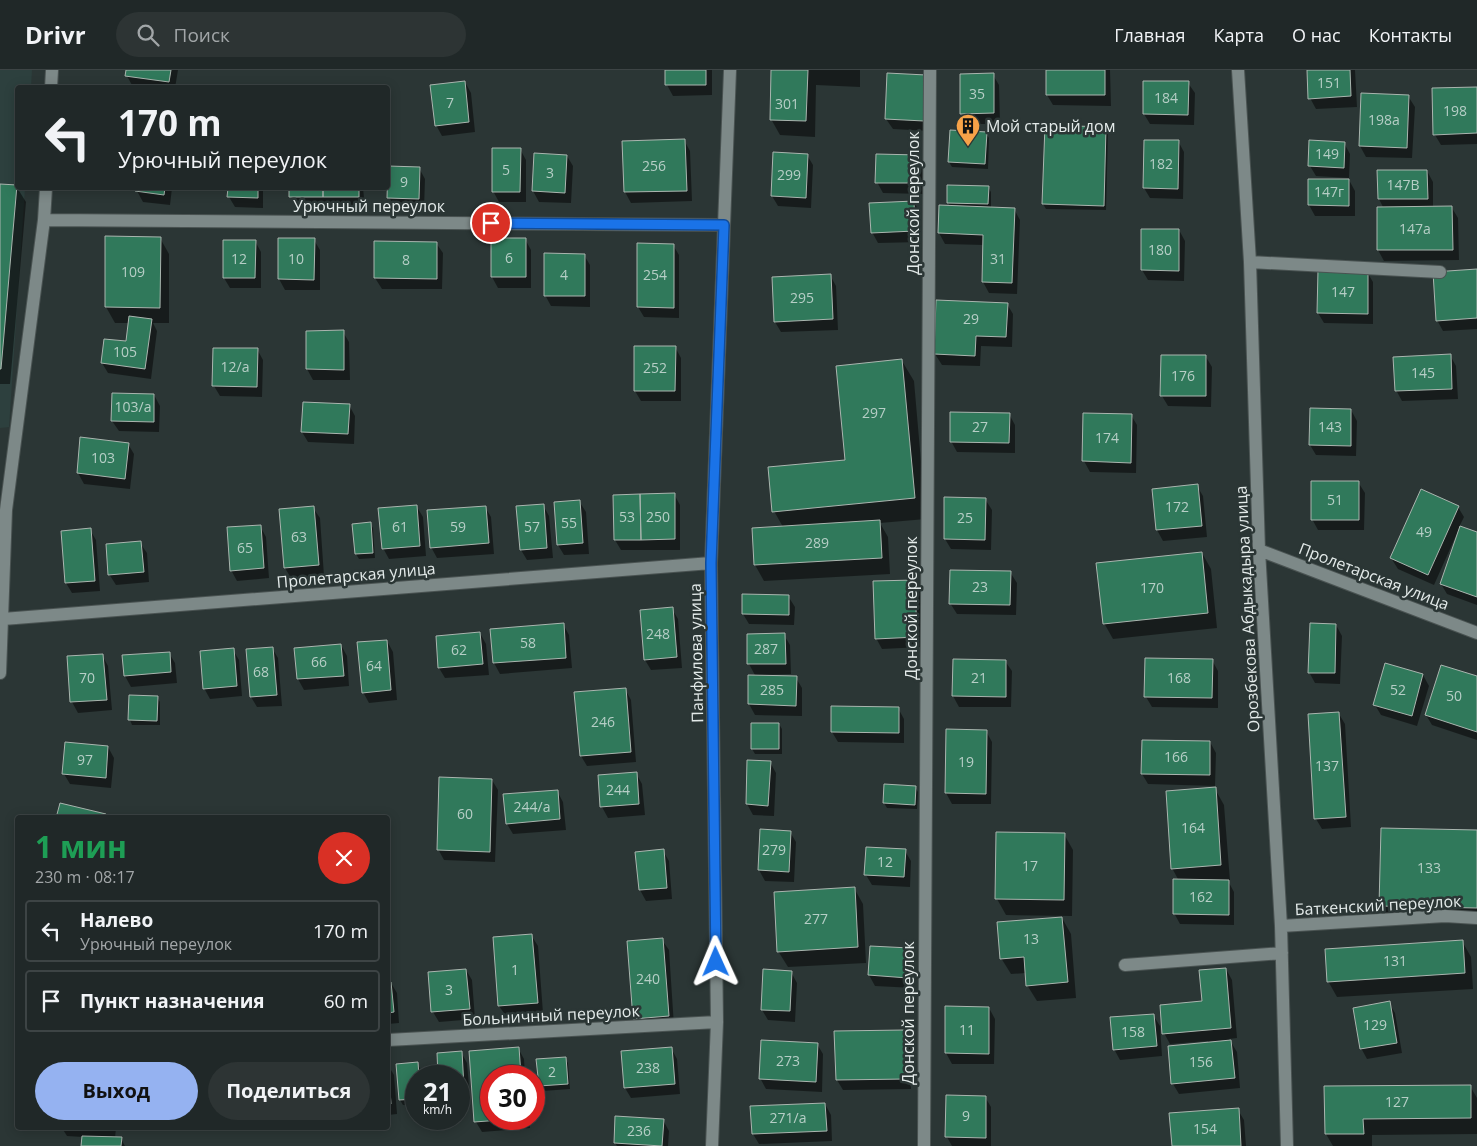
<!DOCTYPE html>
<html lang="ru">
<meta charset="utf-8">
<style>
:root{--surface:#202828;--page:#2d3434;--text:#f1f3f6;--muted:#a2a6a8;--line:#3d4445;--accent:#95b2f1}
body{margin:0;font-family:"Open Sans",sans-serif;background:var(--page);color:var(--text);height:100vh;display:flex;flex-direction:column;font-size:19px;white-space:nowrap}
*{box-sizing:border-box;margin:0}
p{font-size:16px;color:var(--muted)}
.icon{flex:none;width:28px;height:28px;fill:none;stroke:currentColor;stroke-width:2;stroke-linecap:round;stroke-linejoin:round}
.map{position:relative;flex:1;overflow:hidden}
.side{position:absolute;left:15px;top:745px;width:375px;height:315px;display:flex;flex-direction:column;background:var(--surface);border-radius:5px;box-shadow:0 2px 12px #0003,0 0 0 1px var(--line)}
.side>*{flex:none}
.hud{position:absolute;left:15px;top:15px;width:375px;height:105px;border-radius:5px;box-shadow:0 2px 12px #0003,0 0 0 1px var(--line);background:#202828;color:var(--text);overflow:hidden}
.speed{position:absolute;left:405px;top:995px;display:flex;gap:10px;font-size:25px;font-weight:700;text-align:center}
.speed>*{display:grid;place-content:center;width:65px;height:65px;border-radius:50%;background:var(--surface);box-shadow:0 2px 12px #0003,0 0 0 1px var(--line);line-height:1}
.speed small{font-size:12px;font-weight:400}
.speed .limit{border:8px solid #d22;background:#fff;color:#111}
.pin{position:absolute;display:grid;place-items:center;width:42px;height:42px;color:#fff;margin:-21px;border:2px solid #fff;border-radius:50%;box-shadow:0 1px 5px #0007}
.me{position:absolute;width:55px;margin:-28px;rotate:359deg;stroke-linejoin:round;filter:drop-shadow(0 0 4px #0008)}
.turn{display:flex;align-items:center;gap:18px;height:105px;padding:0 20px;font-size:22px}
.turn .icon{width:65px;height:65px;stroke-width:2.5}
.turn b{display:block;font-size:35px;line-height:42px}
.round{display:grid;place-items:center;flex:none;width:52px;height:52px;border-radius:26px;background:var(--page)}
.summary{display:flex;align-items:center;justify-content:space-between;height:85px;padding:0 20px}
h1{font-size:30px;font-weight:700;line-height:38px;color:#1e9e55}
.button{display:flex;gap:10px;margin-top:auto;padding:10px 20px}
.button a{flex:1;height:58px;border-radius:30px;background:var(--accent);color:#111;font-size:20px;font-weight:700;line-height:58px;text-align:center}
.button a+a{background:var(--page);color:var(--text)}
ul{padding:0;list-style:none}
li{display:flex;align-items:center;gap:15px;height:62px;margin:0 10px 8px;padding:0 10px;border:2px solid var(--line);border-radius:5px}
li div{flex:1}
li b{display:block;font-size:19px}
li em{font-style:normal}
header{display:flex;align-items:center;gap:30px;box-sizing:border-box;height:70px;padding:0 25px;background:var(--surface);border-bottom:1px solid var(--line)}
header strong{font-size:24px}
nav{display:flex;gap:28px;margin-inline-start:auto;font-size:18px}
.search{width:350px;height:45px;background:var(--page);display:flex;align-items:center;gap:12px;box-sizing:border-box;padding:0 18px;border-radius:28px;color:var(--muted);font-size:19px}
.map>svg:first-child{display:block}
</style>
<header>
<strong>Drivr</strong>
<div class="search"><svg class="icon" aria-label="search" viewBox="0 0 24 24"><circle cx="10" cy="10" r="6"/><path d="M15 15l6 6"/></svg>Поиск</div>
<nav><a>Главная</a><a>Карта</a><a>О нас</a><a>Контакты</a></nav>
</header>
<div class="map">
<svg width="1477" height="1076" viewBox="0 0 1477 1076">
<rect width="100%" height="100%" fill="#2b3635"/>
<!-- built -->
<path fill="#2d403e" d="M0,0H32L31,17L18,18V118H25L9,357L0,358Z"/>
<!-- shadow -->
<path fill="#0007" d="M128,0H178L175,18L133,17L127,6Z
M666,0H712V25L673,26L667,15Z
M773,0H860V17L816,15L815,67L780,65L771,49Z
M1047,0H1110L1111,36L1053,35L1047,25Z
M1308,0H1355L1357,37L1316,39L1310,28Z
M993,5L999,15L1000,54H968L962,44Z
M925,6L929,61L893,59L886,49Z
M465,12L471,23L475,62L442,66L436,55Z
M1188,13L1195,23L1194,55L1150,54L1144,44Z
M1477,18V74L1441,75L1435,65Z
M1408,26L1415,37L1412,88L1366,87L1360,76Z
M1105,58L1108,63L1106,140L1046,139L1043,134Z
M951,61L986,63L989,68L988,99L952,97L949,92Z
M684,70L690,81L692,131L631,133L625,122L623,72Z
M1178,71L1184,82L1183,129L1150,128L1144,118Z
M1344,73L1350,84L1349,108L1316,106L1310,96Z
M520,79L526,90V132H499L493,121Z
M535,84L567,86L573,96L571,133L539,132L533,121Z
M807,85L813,95L811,138L778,136L772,126Z
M917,86L923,96V124L883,123L877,112Z
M419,98L425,109L424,139L395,138L389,127Z
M1427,101L1433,112V138H1452L1458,148L1459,190L1384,191L1378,180L1384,139L1379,129V102Z
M1349,110L1355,121V146H1315L1309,135Z
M0,115L16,116L26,132L10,314H0Z
M988,117L991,122V138L1014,139L1020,150L1017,224L989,223L983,212L984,175L945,174L939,163L940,136H950L948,133Z
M137,118H172L170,135L143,132L137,121Z
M229,118H263V138L235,137L229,127Z
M291,118H363L365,137H297L290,126Z
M914,132L920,143L921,172L878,173L872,162Z
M1179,160L1185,171L1184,211L1148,210L1142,200Z
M160,168L169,184V253H153L157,261L151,309L108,303L102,293L127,273L130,253H115L106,237Z
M493,169H525L531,180V218H498L492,207Z
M279,170H314L320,180V220H285L279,209Z
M255,171L261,182V218H230L224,208Z
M436,173L443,183L442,219H382L375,208Z
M673,175L679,185V248L644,247L638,237Z
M584,185L590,195V237L551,236L545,225Z
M1477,200V259L1443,261L1437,250Z
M1367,202L1373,212V254L1324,253L1318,243Z
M830,205L836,216L838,260L781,262L775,252Z
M1007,234L1013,244L1012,277L981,276L980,296L942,295L935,284Z
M307,262H343L349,272L350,310H313L307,299Z
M675,277L681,288V331H641L635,321Z
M257,279L263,290L262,327L220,326L214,316Z
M1450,285L1456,296L1458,329L1402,331L1396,320Z
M1206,287L1212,297L1211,337L1168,336L1162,326Z
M902,291L914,311L926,449L880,453L888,467L890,504L764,511L755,495L753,459L783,457L774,441L846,391Z
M154,325L160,336L159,362L119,361L112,351Z
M349,335L355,346L354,374L308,372L302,362Z
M1351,340L1357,351L1356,386L1316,385L1310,375Z
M1009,344L1015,355V383L957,382L951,371Z
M1084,344L1131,345L1137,355L1136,403L1090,402L1084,391Z
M128,374L134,384L130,419L84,414L78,403Z
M1358,412L1365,423L1364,460H1318L1312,449Z
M1197,416L1203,426L1207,467L1163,471L1157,460Z
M674,424L680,435V480H621L615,470Z
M985,429L992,440L991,480L951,479L945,469Z
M579,431L586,442L589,484L564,485L558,475Z
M543,435L549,446L553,488L527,490L521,480Z
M417,437L423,447L426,486L389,489L383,478Z
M485,437L491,447L494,484L437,488L431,477Z
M1458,437L1464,447L1459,457L1477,464V535L1447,524L1441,514L1460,462L1458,461L1434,515L1398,499L1391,488Z
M313,438L320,448L324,506L291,508L285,498Z
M370,453L373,458L375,488L359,489L356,484Z
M260,456L266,467L269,508L237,511L231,500Z
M90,460L96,470L100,521L72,523L66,513Z
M140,473L147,483L149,512L116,515L109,504Z
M1202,483L1211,499L1217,558L1113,569L1104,553Z
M1010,502L1017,513L1016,545L957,544L950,533Z
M914,511L920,522L922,577L882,579L876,568Z
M788,526L795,537L794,555L749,554L743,544Z
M672,539L678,549L682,598L651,600L645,590Z
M563,554L569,565L572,598L500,604L494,593Z
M1336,555L1342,566L1340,614L1315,613L1309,602Z
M480,563L486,574L489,605L445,608L439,598Z
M748,565H784L790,575L791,604L759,605V607L796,608L802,618V646L755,645L749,634L750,607H756L749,594Z
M387,571L393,582L397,630L369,633L363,622Z
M341,575L347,586L349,616L304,620L298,609L296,579Z
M272,578L278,588L282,636L257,637L251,627Z
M233,580L239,590L242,626L210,629L204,618Z
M169,583L175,593L177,613L131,617L125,606L123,586Z
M102,585L108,596L112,640L78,643L72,632L68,588Z
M1212,590L1218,601V638L1152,637L1146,627Z
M1005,591L1012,601L1011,637H959L953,626Z
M1386,595L1423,605L1429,616L1417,656L1381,645L1375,635Z
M1477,608V670L1432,655L1426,645Z
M625,619L631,630L636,692L587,696L581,686Z
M157,627L160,632V655H132L130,650Z
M898,638L904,649V673L838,672L832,662Z
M1339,644L1345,654L1351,757L1322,759L1316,749Z
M779,654L782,659V684H755L752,679Z
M947,661H986L992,672L991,734H952L946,723Z
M1210,672L1216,683L1215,716L1148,714L1142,704Z
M108,677L114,688L111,718L70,714L64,704Z
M770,692L776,703L774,746L753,745L747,734Z
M636,703L642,714L645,745L608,748L602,737L599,706Z
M492,710L498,720L495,792L444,790L438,779Z
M915,717L918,722L917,739L887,738L884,733Z
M1215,719L1224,735L1230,811H1228L1234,822V855L1180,854L1174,843L1179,811L1172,798Z
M557,721L563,732L566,760L513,764L507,754Z
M1477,761V854L1390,851L1381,835Z
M790,762L796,772L794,812L765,811L759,800Z
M1064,764L1073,780L1072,846L1006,845L997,829Z
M663,781L669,791L672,829L646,831L640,820L637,783Z
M905,781L911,791L910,817L872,815L866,805Z
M854,818L863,834L866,893L788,897L778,881Z
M1062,848L1071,864L1076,928L1037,931L1027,915L1026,903L1011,904L1001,888Z
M531,865L538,876L543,943L506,946L499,936Z
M662,870L669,880L674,956L640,959L634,948Z
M1462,871L1471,887L1473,919L1337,927L1328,911Z
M871,878L909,880L915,890L914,918L875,916L869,905Z
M1226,899L1232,910L1237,968L1229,969L1237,982L1240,1018L1179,1024L1173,1014L1208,973V971L1170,974L1164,963L1203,933Z
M466,900L472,910L475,949L439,952L433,942Z
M791,902L797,913L795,952L768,950L762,940Z
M388,913H391L397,923L399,953L388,954Z
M1389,933L1395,943L1402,983L1367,989L1361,978Z
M947,938H989L995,949L994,994H952L946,983Z
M1153,945L1160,956L1162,986L1120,990L1114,979Z
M904,961L910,972L911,1019L843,1020L837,1010Z
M817,974L823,984L822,1022L766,1019L760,1008Z
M518,978L524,989L525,1006H491V1049H529L530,1058L482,1062L476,1052L470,982Z
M671,978L677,989L680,1024L631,1028L625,1018Z
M461,982L467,993L470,1028L459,1029V1006H440L438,984Z
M565,988L568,993L570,1019L543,1021L540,1016Z
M417,993L420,998L421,1006H416V1034L403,1035L400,1030Z
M388,995L394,1005L397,1044L388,1045Z
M1470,1016L1477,1028V1064L1372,1065V1076H1333L1326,1064L1325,1017Z
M985,1027L991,1037V1076H952L947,1067Z
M825,1034L831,1045L832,1071L759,1074L753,1064Z
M1238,1040L1244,1050L1246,1076H1173Z
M663,1050L669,1061L668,1076H617L615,1073Z
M62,1058H116L115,1068L121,1069L125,1076H82L83,1067L67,1066Z"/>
<!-- building -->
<path fill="#30795b" stroke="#aab5af" d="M126,0H171L169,12L125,6Z
M665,0H706V15H665Z
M771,0H808L806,51L770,50Z
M1046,0H1105V25H1046Z
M1307,0H1350L1351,26L1308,29Z
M887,3L926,5L924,51L885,49Z
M994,3V43L960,44V4Z
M465,11L469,52L435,56L430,15Z
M1143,11H1189L1188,45L1143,44Z
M1477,17V63L1433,65L1432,18Z
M1361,23L1409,25L1407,78L1359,76Z
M1045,55L1106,57L1104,136L1042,134Z
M950,60L987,62L985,94L948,92Z
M685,69L687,121L624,122L622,71Z
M1144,70H1179L1178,119L1143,118Z
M1309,70L1345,72L1344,98L1308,96Z
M492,78H521L520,122H492Z
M773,82L808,84L806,128L771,126Z
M534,83L567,85L565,123L532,121Z
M876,84L918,85L917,113H875Z
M388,96L420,97L419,129L387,128Z
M1377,100H1427L1428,129H1378Z
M1308,109H1349V136L1308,135Z
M0,114L17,115L1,299H0Z
M947,115L989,116L988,134L947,133Z
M136,118H165L164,125L135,121Z
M228,118H258V128L227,127Z
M289,118H323V127H289Z
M323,118H359V127H323Z
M914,131L915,161L871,163L869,133Z
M939,135L1015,138L1012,213L982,212L983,165L938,163Z
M1452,136L1453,180H1377V137Z
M1141,159H1179V201L1141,200Z
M105,166L161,167L160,238L105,237Z
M278,168H315L314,210L278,209Z
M491,168H526V207H491Z
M223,170H256L255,208H223Z
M374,171L437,172V209L374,208Z
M637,173L674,174V238L637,237Z
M544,183L585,184V226H544Z
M1477,199V248L1436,251L1433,202Z
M1318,200L1368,201V244L1317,243Z
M831,204L833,249L774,252L772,207Z
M936,230L1008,233L1006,267L976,266L975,286L934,284Z
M129,246L152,249L145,299L101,293L104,269L126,271Z
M344,260V300L306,299V261Z
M634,276H676L675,321H634Z
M213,278H258L257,317L212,316Z
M1451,284L1452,319L1395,321L1393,287Z
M1161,285H1206V326H1160Z
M902,289L915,428L772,442L768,397L845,390L836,296Z
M112,323L154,324V352L111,351Z
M303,332L350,334L348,364L301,362Z
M1310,338L1351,339V376L1309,375Z
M950,342L1010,343L1009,373L950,372Z
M1083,343L1132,344L1131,393L1082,391Z
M80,367L129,373L125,409L77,403Z
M1311,411H1359V450H1311Z
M1198,414L1202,456L1156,460L1152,419Z
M1421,419L1459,436L1428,505L1390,488Z
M675,423V469L641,470L640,424Z
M640,424L641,470H614L613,425Z
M944,427L986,428L985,470L944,469Z
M580,430L583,473L557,475L554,432Z
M544,434L547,478L520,480L516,436Z
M417,435L420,476L382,479L378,438Z
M314,436L319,495L284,498L279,439Z
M486,436L489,473L430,478L427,440Z
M880,450L882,488L754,495L752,458Z
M371,452L373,483L355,484L352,454Z
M261,455L264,498L230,501L227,457Z
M1460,456L1477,462V527L1440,514Z
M91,458L95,511L65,513L61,461Z
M141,471L144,502L108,505L106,474Z
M1202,482L1208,543L1103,554L1096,493Z
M950,500L1011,501L1010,535L949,534Z
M915,510L917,567L875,569L873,511Z
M742,524L789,525V545L742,544Z
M673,537L677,587L644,590L640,540Z
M564,553L566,588L493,593L490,559Z
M1310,553L1336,554L1335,603H1308Z
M480,562L483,594L438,598L436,566Z
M785,563L786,594H747V564Z
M387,570L391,620L362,623L357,572Z
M341,574L344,606L297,609L294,578Z
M273,577L277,625L250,627L246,579Z
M234,578L237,616L203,619L200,581Z
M170,582L171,602L124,606L122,585Z
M103,584L107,630L70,632L67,586Z
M1145,588L1213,589L1212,628L1144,627Z
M953,589L1006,590V627L952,626Z
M1385,593L1423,604L1412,646L1373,635Z
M1441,595L1477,606V662L1425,645Z
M748,605L797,606L796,636L748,634Z
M626,618L631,682L580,686L574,622Z
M129,625L158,626L157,651L128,650Z
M831,636L899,637V663L831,662Z
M1339,642L1346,747L1314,749L1308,644Z
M751,653H779V679H751Z
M946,659L987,660L986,724L945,723Z
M1142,670L1210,671V705L1141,704Z
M65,672L108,676L106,708L62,704Z
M747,690L771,691L768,736L746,734Z
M637,702L639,734L600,737L598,705Z
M439,707L492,709L490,782L437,780Z
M884,714L916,716L915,735L883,733Z
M1216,717L1221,795L1171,799L1166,721Z
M558,720L560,749L506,754L503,724Z
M60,733L106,744L105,748H56Z
M1381,758L1477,760V838L1379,836Z
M760,759L791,761L789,802L758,800Z
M996,762L1065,763L1064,830L995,829Z
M866,777L906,779L904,807L864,805Z
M664,779L667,818L639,820L635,782Z
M1173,809L1229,810V845L1173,844Z
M855,817L858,877L777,882L774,822Z
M1062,847L1068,912L1026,916L1024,887L1000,889L997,852Z
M532,864L538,933L498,936L493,867Z
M663,868L669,946L633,949L627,871Z
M1463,870L1465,903L1327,912L1325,879Z
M870,876L910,878L908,908L868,905Z
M1226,898L1231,958L1162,964L1160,935L1202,931L1199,900Z
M466,899L470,939L431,942L428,902Z
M763,899L792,901L790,941L761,940Z
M388,912H391L394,942L388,943Z
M1390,931L1397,973L1360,979L1353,938Z
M945,936L989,937V984L945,983Z
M1154,944L1157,976L1113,980L1110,947Z
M905,960L906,1009L836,1010L834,961Z
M761,970L818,973L816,1012L759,1009Z
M1231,970L1235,1008L1171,1014L1168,976Z
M519,977L521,1006H491V1049H516L474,1052L469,981Z
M672,977L675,1014L624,1018L621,981Z
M462,981L464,1018H459V1006H438L437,983Z
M566,987L568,1014L539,1016L536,989Z
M418,992L419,1006H416V1029L399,1030L396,994Z
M388,993L391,1034H388Z
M1471,1015V1048L1363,1049L1364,1064H1325L1324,1016Z
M946,1025L986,1026V1068L945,1067Z
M825,1033L827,1061L752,1064L750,1036Z
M1239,1038L1241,1076H1172L1169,1043Z
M615,1046L664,1049L662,1076L614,1073Z
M82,1066L122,1067L121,1076H81Z"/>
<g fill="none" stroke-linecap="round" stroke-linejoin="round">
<defs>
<path id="minor" d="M1238,0L1250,192L1259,480L1281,856L1287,1076
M51,18L52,0
M44,150L724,155
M1250,192L1440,202
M1259,480L1477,563
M3,549L711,493
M0,603L6,440L44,150L46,118
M1281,856L1445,846L1477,848
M1125,895L1282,883
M388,970L717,952
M712,1076L717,952L711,493L730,0
M924,1076L930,0"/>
</defs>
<!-- minor casing -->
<use href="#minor" stroke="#4a5352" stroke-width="14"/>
<!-- minor -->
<use href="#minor" stroke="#7d8988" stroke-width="12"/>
</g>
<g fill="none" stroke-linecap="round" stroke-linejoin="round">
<defs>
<path id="route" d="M491,153L724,155L711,493L716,892"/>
</defs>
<!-- route casing -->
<use href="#route" stroke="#114b97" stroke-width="12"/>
<!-- route -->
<use href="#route" stroke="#1a73e8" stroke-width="9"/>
</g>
<!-- icons -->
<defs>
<symbol id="building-pin" viewBox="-11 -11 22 30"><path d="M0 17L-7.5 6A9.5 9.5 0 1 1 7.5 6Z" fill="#f7a248" stroke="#2b3635"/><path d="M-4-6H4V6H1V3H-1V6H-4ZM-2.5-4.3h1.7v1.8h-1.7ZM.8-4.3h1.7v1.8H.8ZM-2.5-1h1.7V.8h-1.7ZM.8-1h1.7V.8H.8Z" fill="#111"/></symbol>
</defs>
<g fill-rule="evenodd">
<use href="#building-pin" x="954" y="42" width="28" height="38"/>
</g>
<g text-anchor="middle" stroke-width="5" stroke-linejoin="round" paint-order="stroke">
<!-- number labels -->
<g font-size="14" fill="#b6cec6">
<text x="1329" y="18">151</text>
<text x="977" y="29">35</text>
<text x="1166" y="33">184</text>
<text x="450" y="38">7</text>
<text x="787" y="39">301</text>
<text x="1455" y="46">198</text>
<text x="1384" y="55">198а</text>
<text x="1327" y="89">149</text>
<text x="1161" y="99">182</text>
<text x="654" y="101">256</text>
<text x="506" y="105">5</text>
<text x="550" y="108">3</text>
<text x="789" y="110">299</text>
<text x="404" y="117">9</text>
<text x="1403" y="120">147В</text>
<text x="1329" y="127">147г</text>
<text x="1415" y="164">147а</text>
<text x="1160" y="185">180</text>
<text x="509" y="193">6</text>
<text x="239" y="194">12</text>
<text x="296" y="194">10</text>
<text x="998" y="194">31</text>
<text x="406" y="195">8</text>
<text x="133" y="207">109</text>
<text x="564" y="210">4</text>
<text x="655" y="210">254</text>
<text x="1343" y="227">147</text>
<text x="802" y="233">295</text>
<text x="971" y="254">29</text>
<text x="125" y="287">105</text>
<text x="235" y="302">12/а</text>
<text x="655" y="303">252</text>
<text x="1423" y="308">145</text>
<text x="1183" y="311">176</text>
<text x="133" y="342">103/а</text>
<text x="874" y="348">297</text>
<text x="980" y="362">27</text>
<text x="1330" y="362">143</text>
<text x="1107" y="373">174</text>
<text x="103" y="393">103</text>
<text x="1335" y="435">51</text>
<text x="1177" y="442">172</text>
<text x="627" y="452">53</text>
<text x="658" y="452">250</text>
<text x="965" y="453">25</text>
<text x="569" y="458">55</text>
<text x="400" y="462">61</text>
<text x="458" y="462">59</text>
<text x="532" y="462">57</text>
<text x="1424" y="467">49</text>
<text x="299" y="472">63</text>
<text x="817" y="478">289</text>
<text x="245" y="483">65</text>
<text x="980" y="522">23</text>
<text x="1152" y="523">170</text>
<text x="658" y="569">248</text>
<text x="528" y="578">58</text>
<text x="766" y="584">287</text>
<text x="459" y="585">62</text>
<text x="319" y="597">66</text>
<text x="374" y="601">64</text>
<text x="261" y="607">68</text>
<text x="87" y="613">70</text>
<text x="979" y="613">21</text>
<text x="1179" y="613">168</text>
<text x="772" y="625">285</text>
<text x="1398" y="625">52</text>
<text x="1454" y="631">50</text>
<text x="603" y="657">246</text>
<text x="1176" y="692">166</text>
<text x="85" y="695">97</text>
<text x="966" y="697">19</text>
<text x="1327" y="701">137</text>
<text x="618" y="725">244</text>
<text x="532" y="742">244/а</text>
<text x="465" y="749">60</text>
<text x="1193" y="763">164</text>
<text x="774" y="785">279</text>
<text x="885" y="797">12</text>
<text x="1030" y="801">17</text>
<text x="1429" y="803">133</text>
<text x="1201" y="832">162</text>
<text x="816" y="854">277</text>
<text x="1031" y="874">13</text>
<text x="1395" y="896">131</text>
<text x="515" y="905">1</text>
<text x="648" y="914">240</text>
<text x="449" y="925">3</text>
<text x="1375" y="960">129</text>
<text x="967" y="965">11</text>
<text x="1133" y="967">158</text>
<text x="788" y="996">273</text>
<text x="1201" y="997">156</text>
<text x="648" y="1003">238</text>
<text x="552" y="1007">2</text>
<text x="1397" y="1037">127</text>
<text x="966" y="1051">9</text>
<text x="788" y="1053">271/а</text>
<text x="1205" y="1064">154</text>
<text x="639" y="1066">236</text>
</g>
<!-- poi labels -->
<g font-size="16" fill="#e3eae9" stroke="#2b3635" text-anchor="start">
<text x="986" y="62">Мой старый дом</text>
</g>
<!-- street labels -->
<g font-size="16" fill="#e3eae9" stroke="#2b3635">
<text transform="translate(913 133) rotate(-90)" y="6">Донской переулок</text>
<text x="369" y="142">Урючный переулок</text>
<text transform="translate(356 505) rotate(-5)" y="6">Пролетарская улица</text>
<text transform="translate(1374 506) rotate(21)" y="6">Пролетарская улица</text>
<text transform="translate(911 538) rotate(-90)" y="6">Донской переулок</text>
<text transform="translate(1247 539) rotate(-93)" y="6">Орозбекова Абдыкадыра улица</text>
<text transform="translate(696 583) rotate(-91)" y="6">Панфилова улица</text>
<text transform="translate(1378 835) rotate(-3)" y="6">Баткенский переулок</text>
<text transform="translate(908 943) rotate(-90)" y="6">Донской переулок</text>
<text transform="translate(551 945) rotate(-3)" y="6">Больничный переулок</text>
</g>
</g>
</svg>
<div class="speed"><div>21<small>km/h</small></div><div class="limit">30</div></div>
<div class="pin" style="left:491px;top:153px;background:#d93025"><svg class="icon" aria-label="arrive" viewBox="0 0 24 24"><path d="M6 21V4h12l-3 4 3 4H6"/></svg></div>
<svg class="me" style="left:716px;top:892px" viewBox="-20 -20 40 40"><path d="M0-17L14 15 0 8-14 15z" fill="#1a73e8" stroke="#fff" stroke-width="4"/></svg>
<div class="hud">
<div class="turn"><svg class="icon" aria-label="left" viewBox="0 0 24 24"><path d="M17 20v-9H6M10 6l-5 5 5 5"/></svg><div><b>170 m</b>Урючный переулок</div></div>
</div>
<section class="side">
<div class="summary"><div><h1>1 мин</h1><p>230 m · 08:17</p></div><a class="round" style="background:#d93025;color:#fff"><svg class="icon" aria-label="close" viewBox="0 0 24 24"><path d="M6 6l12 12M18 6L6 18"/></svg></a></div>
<ul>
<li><svg class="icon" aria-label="left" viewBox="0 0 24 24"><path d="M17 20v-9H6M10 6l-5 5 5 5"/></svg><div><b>Налево</b><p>Урючный переулок</p></div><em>170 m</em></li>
<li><svg class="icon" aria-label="arrive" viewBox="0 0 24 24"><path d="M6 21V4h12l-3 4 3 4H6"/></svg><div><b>Пункт назначения</b></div><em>60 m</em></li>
</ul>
<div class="button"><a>Выход</a><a>Поделиться</a></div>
</section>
</div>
